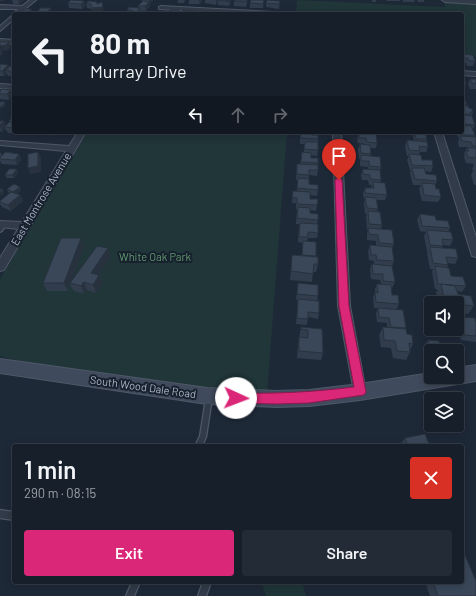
<!DOCTYPE html>
<meta charset="utf-8">
<style>
:root{--surface:#161f2a;--page:#232c36;--text:#f1f3f6;--muted:#9ea2a8;--line:#353d47;--accent:#db2777}
body{margin:0;font-family:Barlow,sans-serif;background:var(--page);color:var(--text);height:100vh;display:flex;flex-direction:column;font-size:15px;white-space:nowrap}
*{box-sizing:border-box;margin:0}
p{font-size:13px;color:var(--muted)}
.icon{flex:none;width:22px;height:22px;fill:none;stroke:currentColor;stroke-width:2;stroke-linecap:round;stroke-linejoin:round}
.map{position:relative;flex:1;overflow:hidden}
.drawer{position:absolute;left:12px;top:444px;width:452px;height:140px;display:flex;flex-direction:column;background:var(--surface);border-radius:4px;box-shadow:0 2px 10px #0003,0 0 0 1px var(--line)}
.drawer>*{flex:none}
.hud{position:absolute;left:12px;top:12px;width:452px;height:122px;border-radius:4px;box-shadow:0 2px 10px #0003,0 0 0 1px var(--line);background:#161f2a;color:var(--text);overflow:hidden}
.tools{position:absolute;left:424px;top:296px;display:grid;gap:8px}
.tools a{display:grid;place-items:center;width:40px;height:40px;border-radius:4px;background:var(--surface);box-shadow:0 2px 10px #0003,0 0 0 1px var(--line);font-size:20px}
.pin{position:absolute;display:grid;place-items:center;width:34px;height:34px;color:#fff;margin:-41px -17px;border-radius:50% 50% 50% 0;rotate:-45deg;box-shadow:0 0 4px #0007}
.pin .icon{rotate:45deg}
.me{position:absolute;width:44px;margin:-22px;rotate:92deg;stroke-linejoin:round;filter:drop-shadow(0 0 3px #0008)}
.turn{display:flex;align-items:center;gap:14px;height:84px;padding:0 12px;font-size:18px}
.turn .icon{width:52px;height:52px;stroke-width:2.5}
.turn b{display:block;font-size:28px;line-height:34px}
.lanes{display:flex;align-items:center;height:38px;padding:0 12px;background:#0003;justify-content:center;gap:20px;direction:ltr}
.lanes .off{opacity:.35}
.round{display:grid;place-items:center;flex:none;width:42px;height:42px;border-radius:4px;background:var(--page)}
.head{display:flex;align-items:center;justify-content:space-between;height:68px;padding:0 12px}
h1{font-size:24px;font-weight:600;line-height:30px}
.action{display:flex;gap:8px;margin-top:auto;padding:8px 12px}
.action a{flex:1;height:46px;border-radius:4px;background:var(--accent);color:#fff;font-size:16px;font-weight:600;line-height:46px;text-align:center}
.action a+a{background:var(--page);color:var(--text)}
.map>svg:first-child{display:block}
</style>
<div class="map">
<svg width="476" height="596" viewBox="0 0 476 596">
<rect width="100%" height="100%" fill="#1e2938"/>
<!-- green -->
<path fill="#203639" d="M297,0L445,7L444,2L476,4V57L462,56V14H296Z
M88,132H287L267,393L208,389L24,363L0,356V279Z
M261,582H302L306,596H266Z"/>
<g fill="none" stroke-linecap="round" stroke-linejoin="round">
<defs>
<path id="lane" d="M4,222L6,224L2,231L0,232V226L2,223Z
M209,395L211,396L212,398L206,437L202,446H195L200,436L206,398L207,396Z
M0,510L14,512V520L0,518Z
M132,582H140L134,596H126Z
M203,582H211L206,596H198Z"/>
<path id="street" d="M30,0H36L20,13L15,12L18,9H0V5L22,6Z
M442,0H476V4L445,2Z
M161,6L273,12L276,14H243L159,9V7Z
M14,14V19L0,31V26Z
M0,39L14,40V44L0,43Z
M462,71L476,72V76L462,75Z
M0,84L14,85V89L0,88Z
M78,132H86L4,270L0,271V258L18,229L0,227V221L22,222L66,151L0,145V141L69,146Z
M333,132H341L350,306L366,392L365,396L360,398L355,396L354,392L338,306Z
M434,132H442L476,237V257L472,256L471,253Z"/>
<path id="secondary" d="M0,359L207,388L277,391L309,390L360,384L431,373V377H457V368L476,365V381L360,400L309,406L277,407L207,404L0,373Z"/>
</defs>
<!-- lane casing -->
<use href="#lane" stroke="#4f5867" stroke-width="2.5"/>
<!-- street casing -->
<use href="#street" stroke="#4f5867" stroke-width="2"/>
<!-- secondary casing -->
<use href="#secondary" stroke="#4f5867" stroke-width="2"/>
<!-- lane -->
<use href="#lane" fill="#313b49" fill-rule="evenodd"/>
<!-- street -->
<use href="#street" fill="#313b49" fill-rule="evenodd"/>
<!-- secondary -->
<use href="#secondary" fill="#3f4a5c" fill-rule="evenodd"/>
</g>
<!-- wall -->
<path fill="#313d4d" d="M12,0H24L19,4H13Z
M142,0H153L149,5L150,6L146,11H141L142,14H128L127,10L139,8L138,6L142,2Z
M178,0H185L184,3H178Z
M189,0H202L200,4H189Z
M205,0H218V1L216,5L205,3Z
M218,0L231,2L229,6L218,5Z
M247,0V3L246,7L234,6V1Z
M264,0L263,8H250V3Z
M372,0H376V2H372Z
M386,0H400V1H387Z
M403,0H415L414,2H403Z
M417,0H424V2H418Z
M84,1L85,6L82,9L69,8L68,3Z
M280,1L279,9L266,7V3Z
M86,3L97,4L104,12L93,13L92,9L87,8Z
M462,54L475,61L473,66H467L466,63H462Z
M0,64L8,65L9,67L14,64V77H11V76H8L7,74L4,76H0Z
M462,78L466,83L464,88H462Z
M476,78V89H470L468,84L470,79H476Z
M11,90L13,94L14,92V102L13,101L11,97L9,100L0,99V91Z
M462,93L463,96L462,97L467,105L466,106L473,112L472,116L475,125L473,130L475,135L474,137H476V185H474L471,175L473,171L472,169L474,164L466,163L464,157L465,154L464,153L467,148L468,147H459L458,142L459,138L455,132H462Z
M14,117V132H22L21,134L8,133L5,128L2,132L0,131V120V121H4L6,126L9,122V121Z
M24,132H45L43,135L25,134Z
M300,132H315L314,133H311V135L318,139V150L317,156L311,155V158L318,163V170L317,176L309,175V184L318,190L317,196L310,195V199L317,205L316,211L310,210V213L318,220L317,224L318,233L317,238H308L307,241L316,242V257L318,264L316,272H313L312,282L290,280L292,255H302L303,243L298,242L299,224H296L297,209H296V203H292L293,191H297V180H296L297,164H300L302,152H304V144H300Z
M357,132H376L375,134L377,143L376,148H370L371,154L370,156L381,167L380,170L381,180L380,183L387,195L385,200H377L378,209L377,211L382,225L381,229L394,244L392,248L394,261L392,266L395,282L392,288H391L392,295L399,304L396,310L406,328L405,329L407,334L413,344L410,350V352L406,360L393,358L391,348L381,347L379,335L383,327H387V323L377,322L376,313L378,308H374L373,298L375,292V289L377,284H381L380,280L371,279L370,269L372,264H374V261L369,260L368,251L370,245L376,246V241L367,240V234L368,230H367L366,216L367,214H365L364,203L365,199H364L363,194L365,188H371L372,185H369L368,180H362L361,175L363,169L368,170V167L360,166V159H359L358,150L360,144L365,145V144L358,143L357,139L359,133L364,134V132Z
M412,132H425L427,139L426,142L428,147L426,152H420L419,154L422,160L433,166L431,172L425,171L426,174L437,181L435,185L436,189L441,197L438,202L422,201L419,189L421,185H413L410,173L411,170H410L407,160L409,156H407L405,146L407,140L414,141Z
M0,152L2,155L19,154L21,160L17,165L2,164L0,161Z
M18,172L14,178H7L5,175Z
M20,187L21,190L17,194L20,195L23,201L11,211L2,207L0,204V201L10,193L8,192L7,189Z
M420,214L436,220L450,228L448,232L453,240L450,246L443,245V246L442,248L458,258L455,264L448,263V265L447,267L451,276L466,286L462,292L457,291L458,294L474,306L468,314L457,313V303H438L436,292L438,290L435,289L432,272L433,269H430L427,253L428,251H427L424,236L426,232L420,231L417,220Z
M81,238L84,247L72,279L111,257L98,275H99L103,283L96,293L87,290L84,294L74,291L70,285L68,291H47L43,283Z
M298,283L318,296L317,301L319,313L318,319L308,317L307,325L296,324L298,300H296Z
M427,311H431V329H447L445,332L426,330L424,316Z
M460,317L476,323V342L461,340L457,323V322Z
M301,327L322,329L323,353L321,360L297,358L298,344Z
M428,340L441,351H431V353L428,352L426,343Z
M405,438L430,446H401L400,444Z
M425,582H462L476,596H430Z"/>
<!-- shaded-wall -->
<path fill="#28323e" d="M0,0H5L4,1L0,2Z
M18,0H24L19,4Z
M149,0H153L149,5L150,6L146,11L145,6L149,2Z
M199,0H202L200,4Z
M216,0H218V1L216,5Z
M230,0H231V2L229,6Z
M84,1L85,6L82,9L81,4Z
M102,2L104,12L93,13L92,8Z
M51,8L52,13L51,14H45Z
M140,8V11L141,10L142,14H137L138,10Z
M32,9L33,14H26Z
M9,42L11,48L8,50L3,51L1,46Z
M1,48L3,53L0,56V49Z
M8,65L11,70H6L7,74L4,76L2,71Z
M11,90L14,95L11,96V97L9,100L7,94Z
M5,102L6,105L2,109L1,107Z
M0,120L2,124L4,121L6,127H5V128L2,132L0,127Z
M41,132H45L43,135Z
M50,132H66V133L52,136Z
M38,152L41,158V172L30,174L28,168Z
M19,154L21,160L17,165L15,160Z
M17,169L18,172L14,178L12,175Z
M20,187L21,190L15,195L13,192Z
M3,189L4,192L1,197L0,193Z
M20,195L23,201L11,211L8,205Z
M81,238L84,247L71,283H70V285L68,291L64,283Z
M108,248L111,257L94,281L91,273Z
M99,275L103,283L96,293L93,285Z
M84,282L87,290L84,294L81,286Z"/>
<!-- building -->
<path fill="#394759" stroke="#28323e" d="M71,0L84,1L81,4L68,3Z
M218,0H230L229,1Z
M235,0H246V2L234,1Z
M251,0H264L263,4L250,3Z
M267,0L280,1L279,4L266,3Z
M89,1L97,2V4L102,2L103,7L92,8L91,4L86,3Z
M143,1L149,2L145,6H138Z
M129,7L140,8L138,10H141L137,14H128L129,12H133H131L132,10H127Z
M41,8H51L45,14H48H34Z
M25,9H32L26,14H18Z
M170,10H179L177,14H168Z
M183,10L195,11L193,14H185L181,13Z
M206,12H211L210,14H196V13L205,14Z
M216,12L228,13L227,14H215Z
M87,13H99L98,14H86Z
M231,13L245,14H231Z
M0,42H9L6,45L0,46Z
M462,54L473,55L475,61H469L468,58H462Z
M0,64L8,65L2,71H0Z
M13,64H14V72H9L10,71L6,70Z
M462,78H464L466,83H462Z
M470,79H476V84L472,83Z
M2,89L11,90L7,94H0V91Z
M14,92V96H11Z
M462,97H464L467,105L462,104Z
M0,102H5L1,107H0Z
M462,106H468L469,108L472,109L473,112H470L471,114H462Z
M462,115L472,116L475,125L464,124L463,120H462Z
M12,117H14V122L9,121Z
M0,121H4L0,125Z
M9,122H14V128L5,127Z
M462,126H471L475,135H462L461,132H462Z
M301,132H311V135H318V139L300,138Z
M415,132H425L427,139H416Z
M359,133L376,134L377,143L367,142L366,138H359Z
M460,136L476,137V146H473L471,142L462,141Z
M407,140L427,142L428,147L419,146L420,151L409,150Z
M305,142H318V150L304,149Z
M360,144L370,145L371,154L361,153Z
M467,148H476V158L468,157L466,151H469Z
M5,152L19,154L15,160L0,159V158Z
M38,152V166L28,168V154Z
M302,152L311,153V158H318V163L301,162Z
M409,154L421,155L422,160H432L433,166L412,165Z
M361,155L380,157L381,167L369,166V161H361Z
M297,164L318,165V170H309V175L297,174Z
M412,168H424L426,174L436,175L437,181L415,179Z
M9,169H17L12,175H5Z
M363,169L380,170L381,180L370,179V175L363,174Z
M298,178L309,179V184L318,185V190L297,188Z
M373,182L385,183L387,195L365,193V188H374Z
M422,183L435,184L436,189H439L441,197L424,195Z
M14,184L20,187L13,192L7,189Z
M0,189H3L0,193Z
M293,191L310,192V199H318L317,205L297,204V198L292,197Z
M11,192L20,195L8,205L0,202V201Z
M365,197L376,198L378,209L367,208Z
M298,207L310,208V213L318,214V220L297,218Z
M368,211L380,212L382,225L369,224Z
M420,214L435,216L436,220L448,221L450,228L422,226Z
M300,223L318,224V233L308,232V237H299Z
M368,228L392,230L394,244L379,243L378,235L369,234Z
M427,230L451,232L453,240L442,239L443,246L430,245Z
M61,238H81L64,283H43Z
M303,241L316,242V256L302,255Z
M370,245L392,247L394,261L377,260L376,255H371Z
M97,246L108,248L91,273L99,275L93,285L84,282L81,286L70,283Z
M430,247L456,249L458,258L446,257L448,265L433,263Z
M292,255L318,257V264H314L313,274L291,271Z
M372,264L392,266L395,282L383,281V274H373Z
M435,266L449,268L451,276L463,277L466,286L438,284Z
M298,283L318,285V296L297,294Z
M377,284L391,285L392,295H398L399,304L376,302L375,292L378,293Z
M441,284L455,286L458,294L471,296L474,306L457,304V303H445Z
M298,299L319,301V313L308,312V319L297,318Z
M378,308L403,310L406,328L391,327L389,318L379,317Z
M427,311H431V325H429Z
M460,317L475,318L476,323V336L465,335Z
M301,327L322,329L323,353L299,351V337L308,338V330L301,329Z
M383,327L406,329L407,334L412,335L413,344L409,343L410,352L397,351L395,341L384,340Z
M428,340L439,341L441,351L429,350Z
M425,434L430,446H408L405,438Z
M462,548L476,581V596H438L433,582H462Z"/>
<!-- route -->
<path fill="#db2777" stroke="#8e194d" d="M339,177L342,180L349,306L366,392L364,395L309,403L277,404L236,403L232,402L231,398L232,395L236,393C276,394 314,392 354,387L339,306L335,180Z"/>
<g text-anchor="middle" stroke-width="4" stroke-linejoin="round" paint-order="stroke">
<!-- street labels -->
<g font-size="11" fill="#abb5c6" stroke="#17202d">
<text transform="translate(41 199) rotate(-59)" y="4">East Montrose Avenue</text>
<text transform="translate(143 387) rotate(8)" y="4">South Wood Dale Road</text>
</g>
<!-- park labels -->
<g font-size="11" fill="#61986e" stroke="#17202d">
<text x="155" y="261">White Oak Park</text>
</g>
</g>
</svg>
<div class="tools">
<a><svg class="icon" aria-label="sound" viewBox="0 0 24 24"><path d="M4 9h4l5-4v14l-5-4H4zM17 9q2 3 0 6"/></svg></a>
<a><svg class="icon" aria-label="search" viewBox="0 0 24 24"><circle cx="10" cy="10" r="6"/><path d="M15 15l6 6"/></svg></a>
<a><svg class="icon" aria-label="layers" viewBox="0 0 24 24"><path d="M12 4l9 5-9 5-9-5zM3 14l9 5 9-5"/></svg></a>
</div>
<div class="pin" style="left:339px;top:180px;background:#d93025"><svg class="icon" aria-label="arrive" viewBox="0 0 24 24"><path d="M6 21V4h12l-3 4 3 4H6"/></svg></div>
<svg class="me" style="left:236px;top:398px" viewBox="-20 -20 40 40"><circle r="19" fill="#fff"/><path d="M0-13L10 11 0 6-10 11z" fill="#db2777"/></svg>
<div class="hud">
<div class="turn"><svg class="icon" aria-label="left" viewBox="0 0 24 24"><path d="M17 20v-9H6M10 6l-5 5 5 5"/></svg><div><b>80 m</b>Murray Drive</div></div>
<div class="lanes"><svg class="icon" aria-label="left" viewBox="0 0 24 24"><path d="M17 20v-9H6M10 6l-5 5 5 5"/></svg><svg class="icon off" aria-label="ahead" viewBox="0 0 24 24"><path d="M12 20V5M6 11l6-6 6 6"/></svg><svg class="icon off" aria-label="right" viewBox="0 0 24 24"><path d="M7 20v-9h11M14 6l5 5-5 5"/></svg></div>
</div>
<section class="drawer">
<div class="head"><div><h1>1 min</h1><p>290 m · 08:15</p></div><a class="round" style="background:#d93025;color:#fff"><svg class="icon" aria-label="close" viewBox="0 0 24 24"><path d="M6 6l12 12M18 6L6 18"/></svg></a></div>
<div class="action"><a>Exit</a><a>Share</a></div>
</section>
</div>
